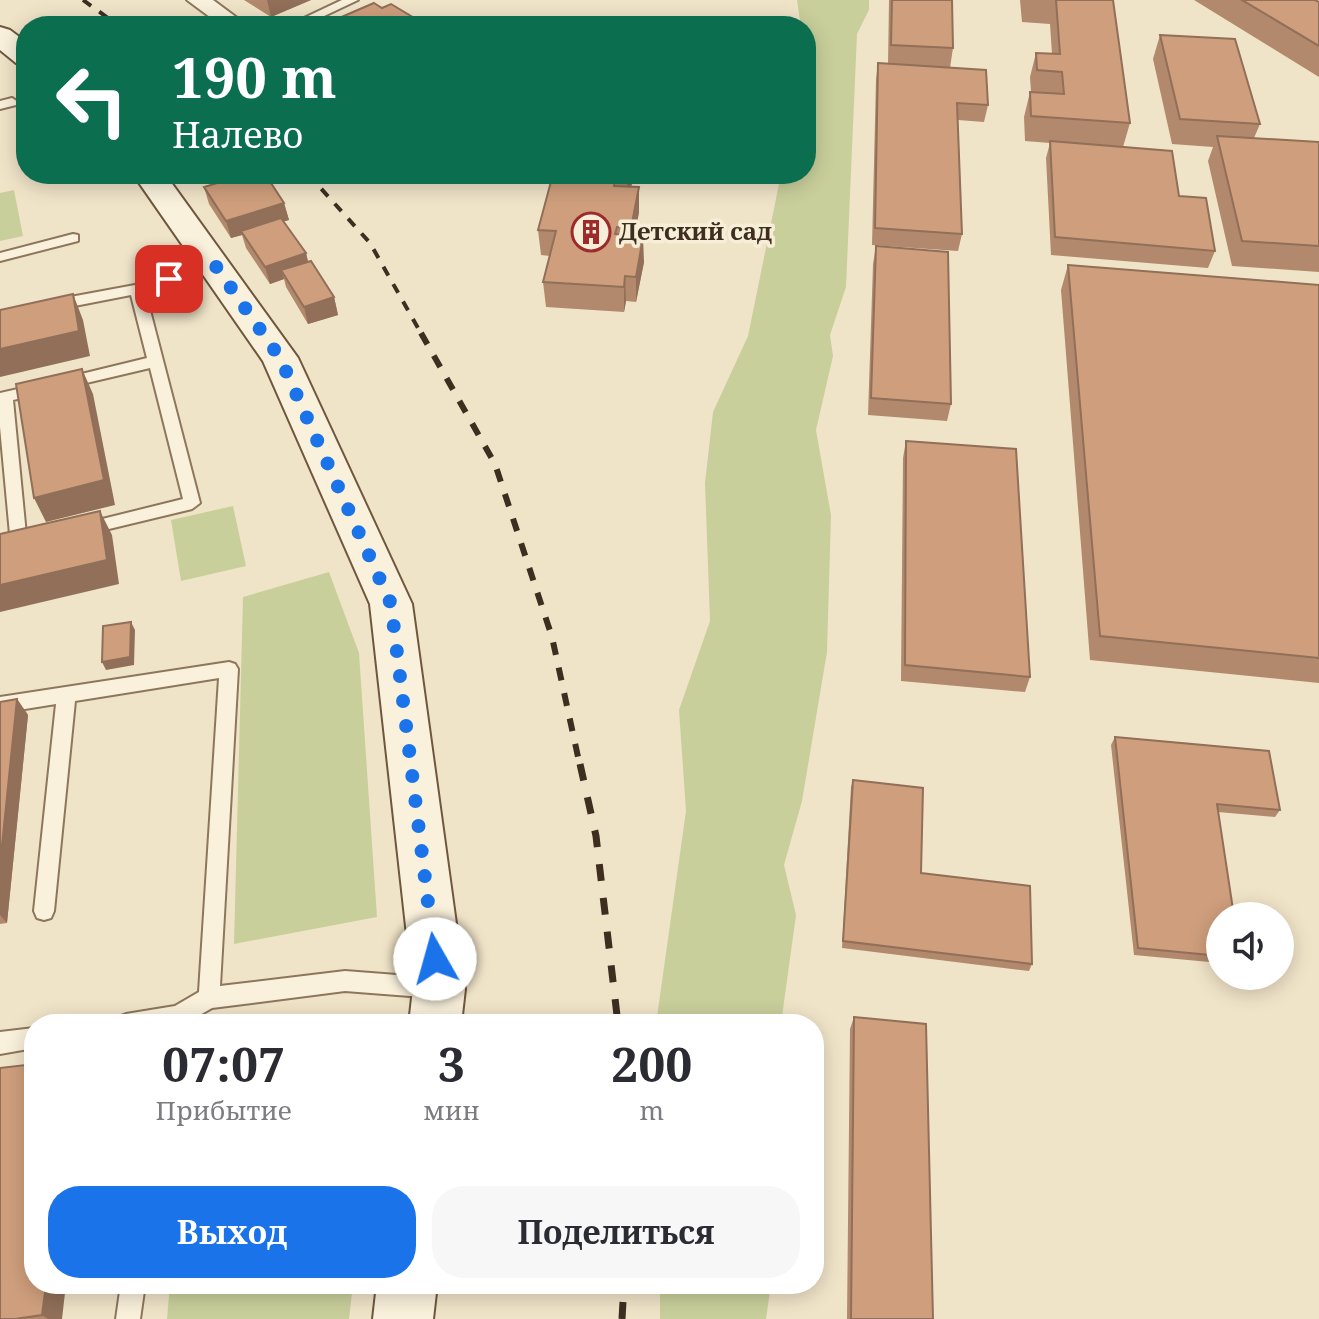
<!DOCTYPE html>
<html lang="ru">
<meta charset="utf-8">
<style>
:root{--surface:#fff;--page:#f7f7f7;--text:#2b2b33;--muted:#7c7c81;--accent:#1a73e8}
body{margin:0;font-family:"Noto Serif",serif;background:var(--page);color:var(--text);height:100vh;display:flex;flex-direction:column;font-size:30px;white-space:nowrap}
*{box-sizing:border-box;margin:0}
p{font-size:26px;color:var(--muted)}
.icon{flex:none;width:44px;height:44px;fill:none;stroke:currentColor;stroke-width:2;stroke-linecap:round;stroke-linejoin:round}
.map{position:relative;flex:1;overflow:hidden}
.details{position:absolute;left:24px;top:1014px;width:800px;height:280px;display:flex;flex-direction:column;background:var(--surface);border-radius:32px;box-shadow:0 4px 20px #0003}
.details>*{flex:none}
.guide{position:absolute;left:16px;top:16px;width:800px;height:168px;border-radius:32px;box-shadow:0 4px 20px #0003;background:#0b6e4f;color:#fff;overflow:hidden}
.controls{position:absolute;left:1206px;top:902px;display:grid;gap:16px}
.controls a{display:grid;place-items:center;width:88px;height:88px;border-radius:50%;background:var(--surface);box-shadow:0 4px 20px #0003;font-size:40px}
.pin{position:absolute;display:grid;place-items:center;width:68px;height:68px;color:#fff;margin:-34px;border-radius:16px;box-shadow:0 4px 12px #0006}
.me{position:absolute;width:88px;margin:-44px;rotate:353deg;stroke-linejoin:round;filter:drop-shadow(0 0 6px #0008)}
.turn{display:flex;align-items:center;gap:28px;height:168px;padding:0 24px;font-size:36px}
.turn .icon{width:104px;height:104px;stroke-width:2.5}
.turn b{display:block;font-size:56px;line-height:68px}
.eta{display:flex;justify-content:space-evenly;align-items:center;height:136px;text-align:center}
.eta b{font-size:48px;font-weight:700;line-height:56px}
.action{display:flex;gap:16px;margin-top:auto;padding:16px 24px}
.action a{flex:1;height:92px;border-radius:32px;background:var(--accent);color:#fff;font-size:32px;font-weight:700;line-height:92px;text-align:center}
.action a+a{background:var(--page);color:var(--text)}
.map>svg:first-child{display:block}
</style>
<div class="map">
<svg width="1319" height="1319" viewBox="0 0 1319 1319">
<rect width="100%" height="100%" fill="#f0e4c8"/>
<!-- green -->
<path fill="#c9cf9b" d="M797,0H869V10L857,34L846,287L830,335L833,356L816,430L831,515L827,652L802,801L784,865L796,915L781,1024H656L686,811L679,710L710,621L705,483L713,412L748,336L781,174H806V26H798L800,21Z
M14,190L23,236L0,241V193Z
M233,506L246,566L181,581L171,520Z
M329,572L359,653L377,917L234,944L243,597Z
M170,1284H353L349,1319H167Z
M660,1284H771L766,1319H660Z"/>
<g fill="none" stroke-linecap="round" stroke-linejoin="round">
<defs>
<path id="lane" d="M342,0H358L303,26H287Z
M12,98L18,102L16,105L0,109V101Z
M73,234L78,235V241L0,261V253Z
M215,261L220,262V268L145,291L200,503L192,509L84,535L78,533L76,529L78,525L183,499L150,368L65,388L57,383L65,378L147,358L131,295L54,310L47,305L54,300L135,285Z
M40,384L48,389L45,393L13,400L27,545L19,551L11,545L0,427V393Z
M229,662L235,664L238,669L220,986L345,971L436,978L444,981L447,988L444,995L436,998L345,991L212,1008L184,1024H115L118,1017L126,1014L175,1006L199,992L219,678L75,701L54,911L51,918L44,920L37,918L34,911L56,704L0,713V697Z
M34,1028V1048L0,1054V1032Z
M121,1284H145L140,1319H116Z"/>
<path id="street" d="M187,0H213L248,26H222Z"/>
<path id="secondary" d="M0,27L10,30L26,42V66L16,63L0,50Z
M133,174H165L298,358L412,604L465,989L461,1024H409L413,989L370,604L263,361Z
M377,1284H437L433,1319H373Z"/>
</defs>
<!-- lane casing -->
<use href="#lane" stroke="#8d765c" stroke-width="4"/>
<!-- street casing -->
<use href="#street" stroke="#8d765c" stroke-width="4"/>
<!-- secondary casing -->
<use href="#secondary" stroke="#6f573f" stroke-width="4"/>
<!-- lane -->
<use href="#lane" fill="#faf1dc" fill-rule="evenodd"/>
<!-- street -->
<use href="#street" fill="#faf1dc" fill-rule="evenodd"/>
<!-- secondary -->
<use href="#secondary" fill="#faf1dc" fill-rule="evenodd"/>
<!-- rail-far2 -->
<path stroke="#3d2e20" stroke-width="4" stroke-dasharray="10 10" stroke-linecap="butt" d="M83,0L119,26
M308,174L370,243L422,335"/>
<!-- rail-far1 -->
<path stroke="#3d2e20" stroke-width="6" stroke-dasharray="13 13" stroke-linecap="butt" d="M421,333L495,464L552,637L580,766"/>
<!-- rail -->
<path stroke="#3d2e20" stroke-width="7" stroke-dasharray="17 17" stroke-linecap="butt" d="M580,764L596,836L618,1024
M622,1319L624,1284"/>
</g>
<!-- wall -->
<path fill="#b2896c" d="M244,0H311L271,17Z
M889,0H952L953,48L950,68L988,105L984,122L958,120L962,234L958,251L872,245L876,80L878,63L888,64Z
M1020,0H1113L1130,123L1123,147L1179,196L1215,251L1208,268L1051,255L1046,158L1050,143L1025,141L1024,117L1030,92H1031L1030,77L1036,53L1052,54L1050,24L1022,22Z
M1194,0H1315L1319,2V77Z
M1160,35L1260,124L1254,138L1319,142V272L1232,266L1208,161L1213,147L1172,144L1153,59Z
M553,174H634L631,187L639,212L635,236L644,262L636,302L626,301L624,312L546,307L543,282L550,256L541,255L538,230Z
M204,187L284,203L289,220L283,221L306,253L308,262L334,297L338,315L308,324L286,287L284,279L270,284L246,248L242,235L231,238L209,204Z
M876,246L951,404L947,421L868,415L873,264Z
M1068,265L1319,285V683L1090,660L1061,290Z
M906,441L1030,677L1025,692L901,681L903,458Z
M17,699L28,715L7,923L0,924V702Z
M1115,737L1280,810L1275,817L1218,812L1220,963L1134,955L1111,745Z
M853,780L921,873L1032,964L1029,971L842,948L851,787Z
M854,1017L933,1319H847L850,1029Z
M0,1068L62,1319H0Z"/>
<!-- shaded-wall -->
<path fill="#916f58" d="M267,0H311L271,17Z
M628,174H634L627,206V181Z
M639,187V212L631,253V228Z
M284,203L289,220L243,234L241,231L242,235L231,238L226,221Z
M643,237L644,262L636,302V277Z
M306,253L310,270H281L284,279L270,284L265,267Z
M625,276L626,301L624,312V287Z
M73,294L83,320L90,356L0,377V349Z
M334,297L338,315L308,324L304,307Z
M82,369L93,394L115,505L46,522L34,498Z
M100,511L112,535L119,584L0,612V585Z
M131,622L135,630L134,665L106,670L102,662Z
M17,699L28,715L7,923L0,915V865Z
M46,1284H66L62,1319H48L42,1315Z"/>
<!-- building -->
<path fill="#cf9f7d" stroke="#916f58" stroke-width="2" d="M892,0H952L953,48L891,45Z
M1056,0H1113L1130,123L1031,116L1030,92L1064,94L1062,72L1037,70L1036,53L1060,54Z
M1242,0H1315L1319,2V46Z
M374,3L382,8L391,4L426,25L423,26L323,25Z
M454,18L468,26H437Z
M1160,35L1235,39L1260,124L1180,119Z
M878,63L986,70L988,105L957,103L962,234L875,228Z
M1217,136L1319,142V246L1242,241Z
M1050,141L1172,151L1179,196L1206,198L1215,251L1055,237Z
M247,174H265L284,203L226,221L204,187Z
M553,174H628L627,181L615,180L614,186L639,187L631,228L617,227L615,234L643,237L636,277L625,276L624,287L543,282L556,231L538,230Z
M281,218L306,253L265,267L241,231Z
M876,246L948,252L951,404L871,398Z
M311,261L334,297L304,307L281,270Z
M1068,265L1319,285V658L1100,636Z
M73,294L79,331L0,349V310Z
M82,369L104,480L34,498L16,384Z
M906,441L1016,449L1030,677L905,665Z
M100,511L107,560L0,585V534Z
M131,622L130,657L102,662L103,626Z
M17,699L0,865V702Z
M1115,737L1269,751L1280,810L1217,804L1234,916H1220V956L1138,948Z
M853,780L923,788L921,873L1030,886L1032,964L843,941Z
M854,1017L926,1024L933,1319H851Z
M34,1064V1284H46L42,1315L15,1319H0V1068Z"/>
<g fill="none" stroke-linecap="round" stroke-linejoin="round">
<!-- route -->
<path stroke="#1a73e8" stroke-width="14" stroke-dasharray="0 25.2" d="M169,279L215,265L280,358L391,604L435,959"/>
</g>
<!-- icons -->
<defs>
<symbol id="building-ring" viewBox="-11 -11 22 22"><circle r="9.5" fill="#f7eed8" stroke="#9e2a2b" stroke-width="1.5"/><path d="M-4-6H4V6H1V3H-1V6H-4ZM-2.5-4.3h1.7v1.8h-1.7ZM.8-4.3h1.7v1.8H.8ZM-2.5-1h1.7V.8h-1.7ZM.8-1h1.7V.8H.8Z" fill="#9e2a2b"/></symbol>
</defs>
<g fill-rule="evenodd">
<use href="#building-ring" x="569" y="210" width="44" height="44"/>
</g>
<g text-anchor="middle" stroke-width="7" stroke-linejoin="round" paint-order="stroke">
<!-- far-poi labels -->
<g font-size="24" font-weight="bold" fill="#3d2e20" stroke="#f7eed8" text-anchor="start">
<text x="619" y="240">Детский сад</text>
</g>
</g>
</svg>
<div class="controls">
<a><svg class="icon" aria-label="sound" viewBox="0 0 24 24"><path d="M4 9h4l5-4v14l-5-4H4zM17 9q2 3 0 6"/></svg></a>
</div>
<div class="pin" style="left:169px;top:279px;background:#d93025"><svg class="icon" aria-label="arrive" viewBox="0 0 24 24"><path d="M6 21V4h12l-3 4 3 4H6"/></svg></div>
<svg class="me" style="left:435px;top:959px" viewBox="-20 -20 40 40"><circle r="19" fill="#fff"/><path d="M0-13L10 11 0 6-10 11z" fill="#1a73e8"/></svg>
<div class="guide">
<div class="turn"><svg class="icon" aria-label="left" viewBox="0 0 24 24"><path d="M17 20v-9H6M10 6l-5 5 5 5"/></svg><div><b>190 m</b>Налево</div></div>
</div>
<section class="details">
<div class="eta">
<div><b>07:07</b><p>Прибытие</p></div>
<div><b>3</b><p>мин</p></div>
<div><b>200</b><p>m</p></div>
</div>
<div class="action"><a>Выход</a><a>Поделиться</a></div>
</section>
</div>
